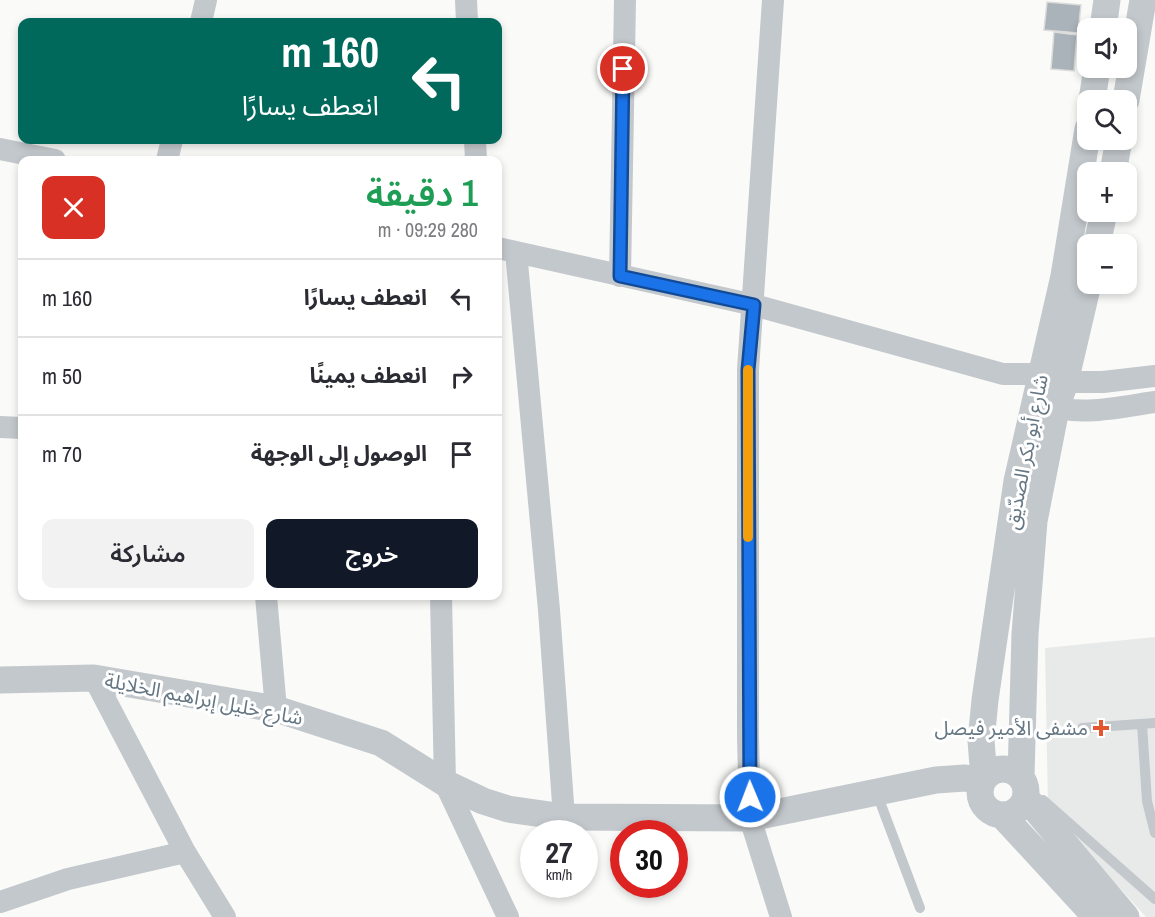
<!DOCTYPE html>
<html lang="ar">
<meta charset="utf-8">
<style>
:root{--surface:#fff;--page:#f2f2f3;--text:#2b2b33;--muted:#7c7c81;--line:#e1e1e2;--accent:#111827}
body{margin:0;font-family:"Archivo Narrow","Noto Sans Arabic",sans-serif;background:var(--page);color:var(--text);direction:rtl;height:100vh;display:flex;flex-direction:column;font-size:22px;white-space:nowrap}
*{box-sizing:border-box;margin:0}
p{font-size:20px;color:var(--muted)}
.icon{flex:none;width:33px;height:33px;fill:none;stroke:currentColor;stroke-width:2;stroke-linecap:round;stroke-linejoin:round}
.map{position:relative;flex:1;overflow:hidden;direction:ltr}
.panel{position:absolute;left:18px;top:156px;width:484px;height:444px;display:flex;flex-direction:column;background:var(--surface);border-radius:12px;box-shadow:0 3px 9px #0003;direction:rtl}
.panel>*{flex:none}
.hud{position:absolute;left:18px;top:18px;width:484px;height:126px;border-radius:12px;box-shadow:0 3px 9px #0003;direction:rtl;background:#00695c;color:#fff;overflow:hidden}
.tools{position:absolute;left:1077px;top:18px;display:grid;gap:12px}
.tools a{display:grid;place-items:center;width:60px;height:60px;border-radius:12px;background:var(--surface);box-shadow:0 3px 9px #0003;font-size:30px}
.speed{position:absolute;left:520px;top:820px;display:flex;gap:12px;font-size:30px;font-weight:700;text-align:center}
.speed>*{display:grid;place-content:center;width:78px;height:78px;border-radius:50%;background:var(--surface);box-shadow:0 3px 9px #0003;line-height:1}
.speed small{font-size:15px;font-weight:400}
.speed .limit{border:9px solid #d22;background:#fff;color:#111}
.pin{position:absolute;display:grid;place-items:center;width:51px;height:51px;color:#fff;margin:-26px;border:3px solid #fff;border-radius:50%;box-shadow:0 2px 6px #0007}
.me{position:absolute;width:66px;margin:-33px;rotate:359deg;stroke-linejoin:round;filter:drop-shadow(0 0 4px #0008)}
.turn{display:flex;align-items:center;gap:21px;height:126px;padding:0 24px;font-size:27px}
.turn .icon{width:78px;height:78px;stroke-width:2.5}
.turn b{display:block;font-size:42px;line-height:51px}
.round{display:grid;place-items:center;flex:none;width:63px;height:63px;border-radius:12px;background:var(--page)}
.summary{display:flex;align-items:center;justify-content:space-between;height:102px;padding:0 24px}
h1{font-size:36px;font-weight:600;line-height:45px;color:#1e9e55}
.button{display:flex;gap:12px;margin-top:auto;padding:12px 24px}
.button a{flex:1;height:69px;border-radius:12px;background:var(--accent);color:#fff;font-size:24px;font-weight:600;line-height:69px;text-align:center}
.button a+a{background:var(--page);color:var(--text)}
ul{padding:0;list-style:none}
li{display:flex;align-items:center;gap:18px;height:78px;padding:0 24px;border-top:2px solid var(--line)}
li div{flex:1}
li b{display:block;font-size:22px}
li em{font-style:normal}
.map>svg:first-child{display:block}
</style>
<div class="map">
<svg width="1155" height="917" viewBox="0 0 1155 917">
<rect width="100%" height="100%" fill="#fafaf8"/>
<!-- built -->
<path fill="#e8e9e9" d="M1155,637V917H1146L1048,809L1045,648Z"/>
<!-- building -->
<path fill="#aab3b9" stroke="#dcdcda" stroke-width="1.5" d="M1047,2L1081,5L1078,33L1044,30Z
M1054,32L1077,35L1074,71L1051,69Z"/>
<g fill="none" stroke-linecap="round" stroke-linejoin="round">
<!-- service -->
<path stroke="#c3c8cc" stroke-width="10" d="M1142,724L1147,801L1155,833
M1082,728L1155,723
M877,794L920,908
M1043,800L1155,899"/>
<!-- minor -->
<path stroke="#c3c8cc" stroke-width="22" d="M466,0L467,22
M773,0L748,370V736L750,818L781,917
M201,22L206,0
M475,140L476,160
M0,149L55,160
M167,160L172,140
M498,248L754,305L1003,374H1041L1065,382H1103L1155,376
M516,252L549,610L564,817
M620,276L625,0
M1043,403C1076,418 1120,407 1155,402
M0,427L22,428
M266,596L276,709
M441,596L445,783L508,917
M94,678L185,852L225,917
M0,902L68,879L185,852"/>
<!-- tertiary -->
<path stroke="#c3c8cc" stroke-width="27" d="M1103,28L1107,0
M1092,100L1097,68
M1126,100L1143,0
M1113,172L1119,140
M1097,244L1104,212
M0,680L94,678L276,709L381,743L445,783L483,801L508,809L564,817L750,818L936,780L965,778L982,781
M980 792a23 23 0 1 1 46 0a23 23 0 1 1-46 0Z
M1021,776L1025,634L1034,521L1056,409L1065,382L1088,284
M984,778L981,741L985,700L1017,481L1064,276L1088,129
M1026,798L1126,917
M1002,815L1096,917"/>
</g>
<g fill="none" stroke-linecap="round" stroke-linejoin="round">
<defs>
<path id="route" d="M623,69L620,276L754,305L748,370L750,797"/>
</defs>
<!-- route casing -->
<use href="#route" stroke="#114b97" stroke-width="15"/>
<!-- route -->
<use href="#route" stroke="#1a73e8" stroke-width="10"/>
<!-- slow -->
<path stroke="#f59e0b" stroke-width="10" d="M748,537V370"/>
</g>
<!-- markers -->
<path fill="#e4572e" stroke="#fff" stroke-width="2" d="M1098 719h6v6h6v6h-6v6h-6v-6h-6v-6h6z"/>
<g text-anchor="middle" stroke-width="6" stroke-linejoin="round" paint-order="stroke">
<!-- street labels -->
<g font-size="20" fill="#657683" stroke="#fff">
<text transform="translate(1026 452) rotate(-79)" y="7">شارع أبو بكر الصدّيق</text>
<text transform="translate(204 699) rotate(11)" y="7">شارع خليل إبراهيم الخلايلة</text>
</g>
<!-- poi labels -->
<g font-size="20" fill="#657683" stroke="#fff" text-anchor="end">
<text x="1088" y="735">مشفى الأمير فيصل</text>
</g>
</g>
</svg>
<div class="tools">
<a><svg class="icon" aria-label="sound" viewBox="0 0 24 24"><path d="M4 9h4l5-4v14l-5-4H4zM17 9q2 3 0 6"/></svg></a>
<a><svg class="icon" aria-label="search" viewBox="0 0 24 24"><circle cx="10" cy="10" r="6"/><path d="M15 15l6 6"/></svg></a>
<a>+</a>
<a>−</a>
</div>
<div class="speed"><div>27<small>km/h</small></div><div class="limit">30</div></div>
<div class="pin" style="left:623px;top:69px;background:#d93025"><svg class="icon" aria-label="arrive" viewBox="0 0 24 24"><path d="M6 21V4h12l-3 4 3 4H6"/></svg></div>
<svg class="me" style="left:750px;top:797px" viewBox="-20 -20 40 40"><circle r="17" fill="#1a73e8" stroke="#fff" stroke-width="3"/><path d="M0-11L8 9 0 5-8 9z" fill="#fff"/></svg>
<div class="hud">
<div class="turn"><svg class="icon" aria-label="left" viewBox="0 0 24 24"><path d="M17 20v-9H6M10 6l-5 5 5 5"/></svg><div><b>160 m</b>انعطف يسارًا</div></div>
</div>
<section class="panel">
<div class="summary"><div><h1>1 دقيقة</h1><p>280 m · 09:29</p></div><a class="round" style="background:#d93025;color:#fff"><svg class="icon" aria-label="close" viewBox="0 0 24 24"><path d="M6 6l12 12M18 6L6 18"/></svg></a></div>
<ul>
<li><svg class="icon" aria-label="left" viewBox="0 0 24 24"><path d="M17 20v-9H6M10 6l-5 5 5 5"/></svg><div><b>انعطف يسارًا</b></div><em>160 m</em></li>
<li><svg class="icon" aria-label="right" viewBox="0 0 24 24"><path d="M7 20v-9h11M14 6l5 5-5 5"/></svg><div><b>انعطف يمينًا</b></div><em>50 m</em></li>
<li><svg class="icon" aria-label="arrive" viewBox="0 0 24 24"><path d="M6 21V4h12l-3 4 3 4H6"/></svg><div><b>الوصول إلى الوجهة</b></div><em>70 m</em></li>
</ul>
<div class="button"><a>خروج</a><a>مشاركة</a></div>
</section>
</div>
